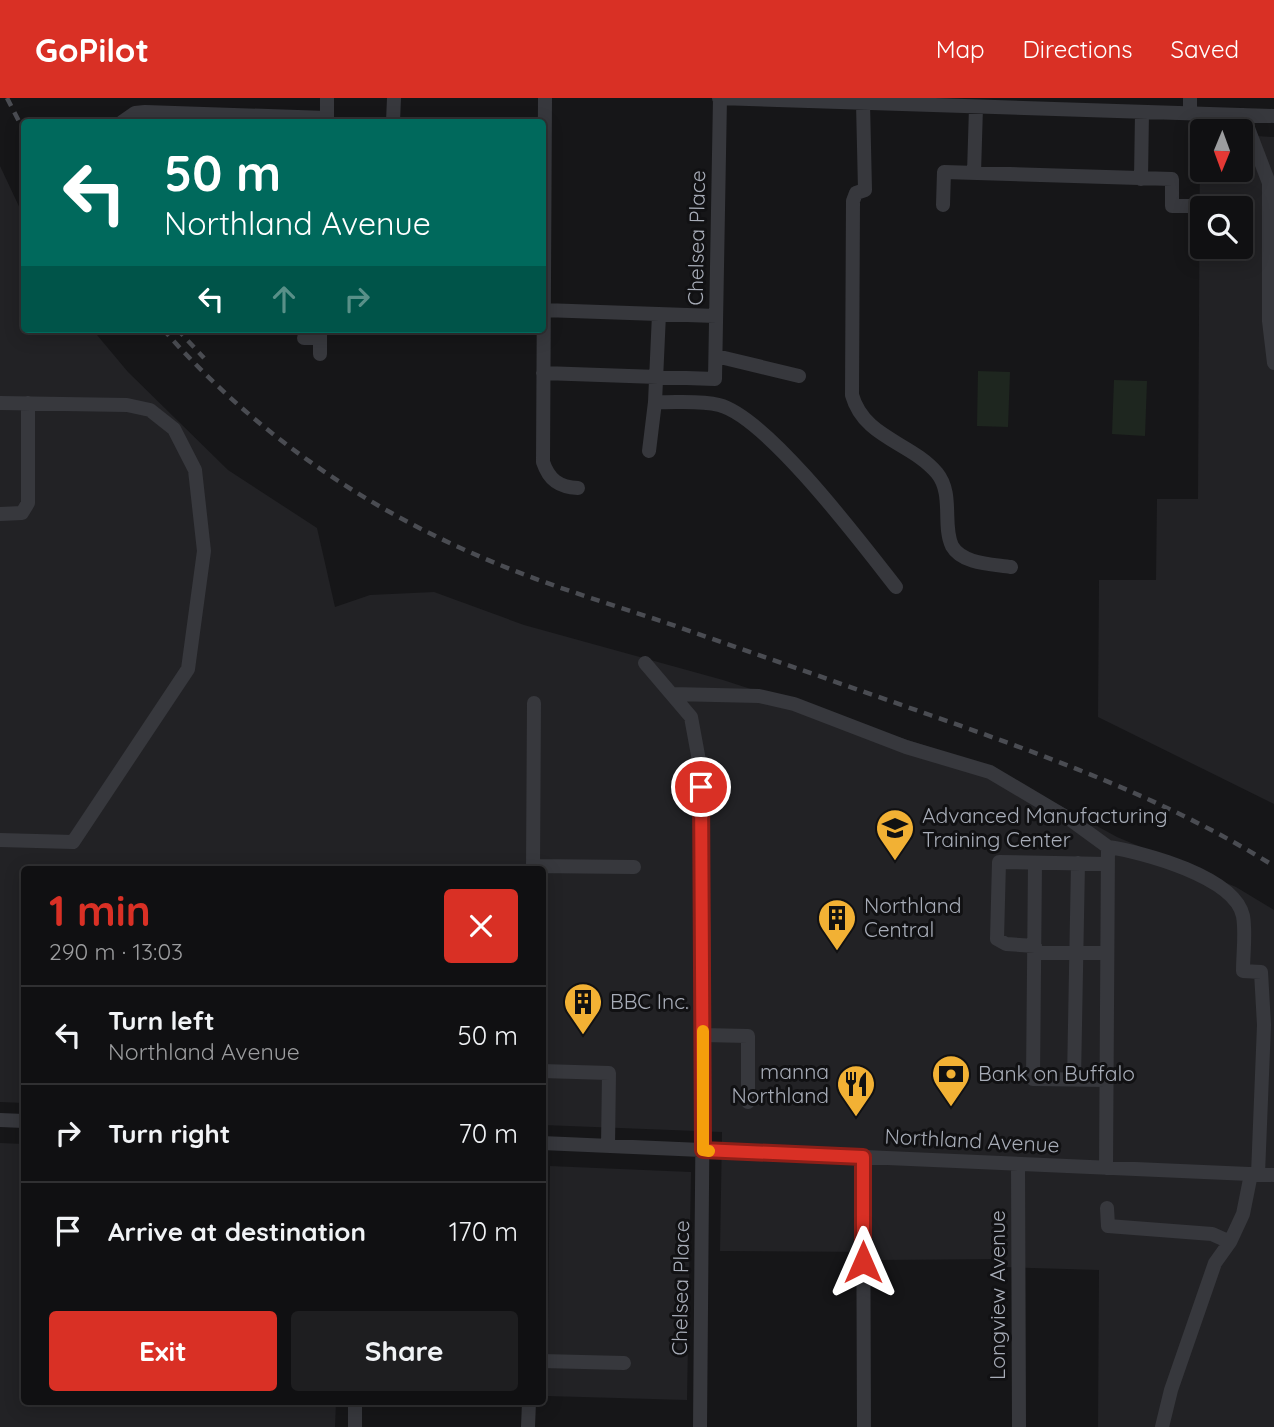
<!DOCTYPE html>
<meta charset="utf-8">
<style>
:root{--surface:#101012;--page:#1e1e20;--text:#f1f3f6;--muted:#9c9d9f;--line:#303032;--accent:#d93025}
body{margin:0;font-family:Quicksand,sans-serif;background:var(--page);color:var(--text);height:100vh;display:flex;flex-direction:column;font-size:26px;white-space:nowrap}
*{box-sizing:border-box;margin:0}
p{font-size:23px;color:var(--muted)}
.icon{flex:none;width:38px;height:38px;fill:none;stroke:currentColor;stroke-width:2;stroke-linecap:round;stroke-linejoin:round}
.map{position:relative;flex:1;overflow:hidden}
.drawer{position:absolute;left:21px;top:768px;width:525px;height:539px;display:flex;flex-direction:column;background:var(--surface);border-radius:7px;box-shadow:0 4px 18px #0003,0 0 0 2px var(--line)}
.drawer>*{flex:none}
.top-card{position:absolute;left:21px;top:21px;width:525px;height:214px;border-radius:7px;box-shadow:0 4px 18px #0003,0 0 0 2px var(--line);background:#00695c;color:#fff;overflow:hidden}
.needle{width:46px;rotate:181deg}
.controls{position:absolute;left:1190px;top:21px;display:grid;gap:14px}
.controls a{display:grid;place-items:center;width:63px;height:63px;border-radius:7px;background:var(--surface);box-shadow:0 4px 18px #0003,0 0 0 2px var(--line);font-size:35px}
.pin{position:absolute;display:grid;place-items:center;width:60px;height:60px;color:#fff;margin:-30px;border:4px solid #fff;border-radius:50%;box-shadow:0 2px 7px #0007}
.me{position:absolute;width:77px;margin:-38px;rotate:0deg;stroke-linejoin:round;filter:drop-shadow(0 0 5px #0008)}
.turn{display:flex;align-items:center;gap:24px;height:147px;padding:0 28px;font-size:32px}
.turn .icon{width:91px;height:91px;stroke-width:2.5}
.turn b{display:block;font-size:49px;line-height:60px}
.lanes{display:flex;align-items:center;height:66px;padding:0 28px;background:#0003;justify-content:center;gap:35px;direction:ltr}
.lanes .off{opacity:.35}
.round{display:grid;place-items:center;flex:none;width:74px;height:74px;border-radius:7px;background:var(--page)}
.headline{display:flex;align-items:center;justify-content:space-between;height:119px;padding:0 28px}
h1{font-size:42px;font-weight:700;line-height:52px;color:var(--accent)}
.action{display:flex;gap:14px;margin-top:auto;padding:14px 28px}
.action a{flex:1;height:80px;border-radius:7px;background:var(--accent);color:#fff;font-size:28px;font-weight:700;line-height:80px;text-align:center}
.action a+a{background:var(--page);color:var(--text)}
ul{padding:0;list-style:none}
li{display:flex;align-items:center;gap:21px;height:98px;padding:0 28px;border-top:2px solid var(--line)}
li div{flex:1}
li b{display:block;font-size:26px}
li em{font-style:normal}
header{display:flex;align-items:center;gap:42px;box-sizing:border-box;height:98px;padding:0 35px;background:var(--accent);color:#fff}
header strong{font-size:33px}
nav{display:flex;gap:38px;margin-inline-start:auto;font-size:24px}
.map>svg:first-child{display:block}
</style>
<header>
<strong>GoPilot</strong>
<nav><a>Map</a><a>Directions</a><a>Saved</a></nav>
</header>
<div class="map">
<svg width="1274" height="1329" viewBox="0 0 1274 1329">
<rect width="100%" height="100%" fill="#161618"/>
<!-- built -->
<path fill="#222225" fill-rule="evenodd" d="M1200,35L1202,72H1241V37L1274,39V706L1098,619L1099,482H1156L1157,401H1198ZM1202,110H1241V149H1202Z
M0,68L24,119V231H92L128,274L228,372L317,430L335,509L370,497L434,494L524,527L723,582L988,668L1117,739L1236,789L1274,812V1329H1098L1099,1172L1004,1169L1003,1161L878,1162L877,1154L720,1153L722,1034L543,1027L542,772H24V1005L0,1004Z
M0,1045L24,1046V1304H336L335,1329H0Z
M550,1068L691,1074L687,1302L547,1298Z"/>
<!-- green -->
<path fill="#1e261f" d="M978,273L1010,274L1008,329L977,328Z
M1114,282L1147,283L1145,338L1112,336Z"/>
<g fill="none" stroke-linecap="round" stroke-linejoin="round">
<!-- minor -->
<path stroke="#37383d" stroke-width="14" d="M545,0L543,364C549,382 559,389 578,390
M719,0L1274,18
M863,5L865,92L856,95L853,103L852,297C864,340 911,344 937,375C954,396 942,427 952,448C962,466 992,466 1011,469
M1190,15V0
M1243,17L1269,85V223L1274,265
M122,24L135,15L145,14L327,20
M327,24V0
M393,24L394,0
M974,75L976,9
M1141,81L1142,14
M943,107L944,74L1172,81V108H1193
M543,212L716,218
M659,216L655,304C675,305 699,302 719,307C767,319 863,447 896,489
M304,240H320
M320,256V231
M716,258L799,278
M543,275L715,281L720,0
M0,305L127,307L150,312L174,331L195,372L204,453L188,571L73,744L0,742
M649,353L655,304
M0,416L22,415L28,405V305
M645,565L691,619L700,668L704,855L700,1329
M672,596L759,598L794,606L906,649L990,674L1071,722L1108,749L1106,1070
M1108,749C1143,754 1235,779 1243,818C1246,835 1243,856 1243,873L1261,874L1264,927L1258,1076
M1035,765L1033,981L1106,982
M533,768L634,769
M533,772L534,605
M1035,848L1006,846L997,841L999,764L1107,766
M1034,855H1107
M703,937L748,938V1004
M542,973L609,975L608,1048
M1074,981L1078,765
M0,1022L24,1023
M542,1045L1274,1077
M863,1059L864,1329
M1018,1066L1019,1329
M1107,1110L1108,1128L1212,1136L1230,1144
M542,1263L624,1265
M355,1329V1304
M528,1329L529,1304
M1162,1329L1171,1292L1215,1165L1230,1144L1243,1116L1251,1076"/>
<!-- rail -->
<path stroke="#4a4c52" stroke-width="4.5" stroke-dasharray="9 7" stroke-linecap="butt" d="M7,0L24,33
M163,231C258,340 376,418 510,471C560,491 613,507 664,524C753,555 842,586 930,617C1049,659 1167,701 1274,768
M177,231L204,260"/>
</g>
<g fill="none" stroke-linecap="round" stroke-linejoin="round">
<defs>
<path id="route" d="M701,689L703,1052L863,1059V1164"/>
</defs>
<!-- route casing -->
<use href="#route" stroke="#8d1f18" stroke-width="18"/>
<!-- route -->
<use href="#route" stroke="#d93025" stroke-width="12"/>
<!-- slow -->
<path stroke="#f59e0b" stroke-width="12" d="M703,933V1052L709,1053"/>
</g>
<!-- icons -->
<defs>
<symbol id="school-pin" viewBox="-11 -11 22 30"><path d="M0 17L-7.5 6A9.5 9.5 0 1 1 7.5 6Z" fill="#f2b134" stroke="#111113"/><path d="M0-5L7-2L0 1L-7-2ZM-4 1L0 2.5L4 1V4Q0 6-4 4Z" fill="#111"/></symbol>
<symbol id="building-pin" viewBox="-11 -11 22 30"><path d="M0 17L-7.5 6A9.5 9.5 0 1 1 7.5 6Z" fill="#f2b134" stroke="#111113"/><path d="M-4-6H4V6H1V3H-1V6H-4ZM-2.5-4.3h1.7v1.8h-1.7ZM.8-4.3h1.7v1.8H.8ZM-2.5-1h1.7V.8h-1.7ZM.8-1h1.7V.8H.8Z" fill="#111"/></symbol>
<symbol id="bank-pin" viewBox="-11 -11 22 30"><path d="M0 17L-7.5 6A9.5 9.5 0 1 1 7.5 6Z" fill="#f2b134" stroke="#111113"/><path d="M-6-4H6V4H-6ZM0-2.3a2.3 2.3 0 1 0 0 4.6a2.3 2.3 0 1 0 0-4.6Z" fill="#111"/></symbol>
<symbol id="restaurant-pin" viewBox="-11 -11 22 30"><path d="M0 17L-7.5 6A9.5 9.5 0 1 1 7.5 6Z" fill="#f2b134" stroke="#111113"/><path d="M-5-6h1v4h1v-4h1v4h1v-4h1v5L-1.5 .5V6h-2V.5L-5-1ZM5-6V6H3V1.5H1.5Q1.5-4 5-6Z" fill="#111"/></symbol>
</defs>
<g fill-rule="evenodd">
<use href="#school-pin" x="873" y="708" width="44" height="60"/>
<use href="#building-pin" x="815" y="798" width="44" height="60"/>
<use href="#building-pin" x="561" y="882" width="44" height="60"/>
<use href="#bank-pin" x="929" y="954" width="44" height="60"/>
<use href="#restaurant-pin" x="834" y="964" width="44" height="60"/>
</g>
<g text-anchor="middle" stroke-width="6" stroke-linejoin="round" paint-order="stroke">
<!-- street labels -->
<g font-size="21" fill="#a8adb8" stroke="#111113">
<text transform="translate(697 140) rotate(-89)" y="7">Chelsea Place</text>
<text transform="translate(972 1043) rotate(3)" y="7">Northland Avenue</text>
<text transform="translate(681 1190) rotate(-89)" y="7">Chelsea Place</text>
<text transform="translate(998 1197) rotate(-90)" y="7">Longview Avenue</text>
</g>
<!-- poi labels -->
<g font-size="21" fill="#a8adb8" stroke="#111113" text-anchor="start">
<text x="922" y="725">Advanced Manufacturing<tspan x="922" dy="24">Training Center</tspan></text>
<text x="864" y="815">Northland<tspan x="864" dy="24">Central</tspan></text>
<text x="610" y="911">BBC Inc.</text>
<text x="829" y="981" text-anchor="end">manna<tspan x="829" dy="24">Northland</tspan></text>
<text x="978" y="983">Bank on Buffalo</text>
</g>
</g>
</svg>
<div class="controls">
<a><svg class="needle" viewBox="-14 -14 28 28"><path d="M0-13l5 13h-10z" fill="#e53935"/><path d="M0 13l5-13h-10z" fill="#9c9d9f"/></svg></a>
<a><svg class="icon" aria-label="search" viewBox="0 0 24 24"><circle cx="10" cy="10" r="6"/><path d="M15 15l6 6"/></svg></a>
</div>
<div class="pin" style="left:701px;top:689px;background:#d93025"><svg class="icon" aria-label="arrive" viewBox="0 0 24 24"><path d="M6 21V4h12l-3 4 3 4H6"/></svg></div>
<svg class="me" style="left:863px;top:1164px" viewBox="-20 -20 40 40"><path d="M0-17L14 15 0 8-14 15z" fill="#d93025" stroke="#fff" stroke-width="4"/></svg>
<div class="top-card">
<div class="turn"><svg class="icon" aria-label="left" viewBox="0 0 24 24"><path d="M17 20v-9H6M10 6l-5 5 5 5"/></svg><div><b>50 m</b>Northland Avenue</div></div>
<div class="lanes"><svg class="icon" aria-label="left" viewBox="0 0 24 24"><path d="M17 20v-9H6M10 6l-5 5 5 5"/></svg><svg class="icon off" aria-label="ahead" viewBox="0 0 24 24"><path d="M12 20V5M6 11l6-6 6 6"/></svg><svg class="icon off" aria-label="right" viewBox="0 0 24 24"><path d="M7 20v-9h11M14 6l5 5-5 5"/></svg></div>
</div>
<section class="drawer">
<div class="headline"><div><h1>1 min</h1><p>290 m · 13:03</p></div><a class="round" style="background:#d93025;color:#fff"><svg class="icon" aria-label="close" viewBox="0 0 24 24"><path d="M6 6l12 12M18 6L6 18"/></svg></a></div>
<ul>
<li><svg class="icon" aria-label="left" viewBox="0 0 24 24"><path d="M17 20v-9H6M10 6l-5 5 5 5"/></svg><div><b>Turn left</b><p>Northland Avenue</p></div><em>50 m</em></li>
<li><svg class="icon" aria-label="right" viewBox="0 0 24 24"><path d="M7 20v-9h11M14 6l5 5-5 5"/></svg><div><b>Turn right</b></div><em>70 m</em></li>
<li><svg class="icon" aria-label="arrive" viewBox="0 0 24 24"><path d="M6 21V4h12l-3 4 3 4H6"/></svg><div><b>Arrive at destination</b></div><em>170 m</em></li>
</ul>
<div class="action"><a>Exit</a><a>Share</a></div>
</section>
</div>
